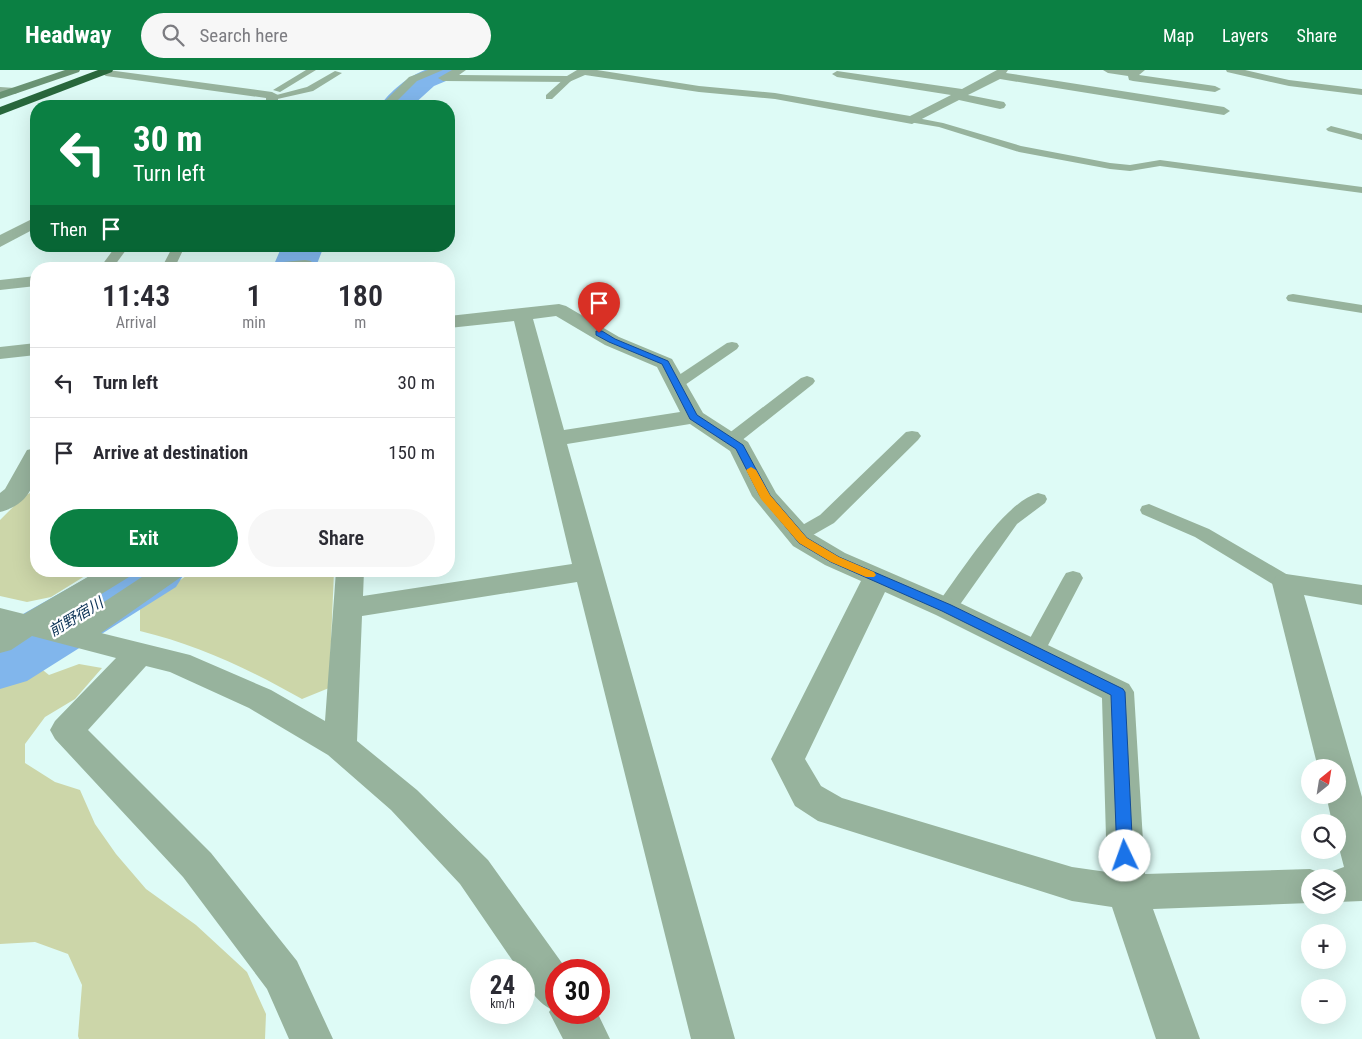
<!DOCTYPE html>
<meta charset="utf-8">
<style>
:root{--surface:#fff;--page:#f7f7f7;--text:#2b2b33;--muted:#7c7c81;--line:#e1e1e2;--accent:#0b8043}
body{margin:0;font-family:"Roboto Condensed","Noto Sans JP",sans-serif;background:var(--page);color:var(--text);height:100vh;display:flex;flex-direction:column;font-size:19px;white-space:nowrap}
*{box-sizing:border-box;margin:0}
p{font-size:16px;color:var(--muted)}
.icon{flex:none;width:28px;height:28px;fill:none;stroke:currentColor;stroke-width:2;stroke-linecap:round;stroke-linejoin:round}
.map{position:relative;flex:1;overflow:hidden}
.drawer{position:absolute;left:30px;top:192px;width:425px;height:315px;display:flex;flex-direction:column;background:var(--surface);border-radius:20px;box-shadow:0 5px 20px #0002}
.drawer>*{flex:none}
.top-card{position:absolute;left:30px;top:30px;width:425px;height:152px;border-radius:20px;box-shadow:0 5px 20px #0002;background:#0b8043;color:#fff;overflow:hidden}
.needle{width:32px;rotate:30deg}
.fabs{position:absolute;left:1301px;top:689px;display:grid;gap:10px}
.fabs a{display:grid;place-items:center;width:45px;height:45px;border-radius:50%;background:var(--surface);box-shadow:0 5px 20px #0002;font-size:25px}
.speed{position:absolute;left:470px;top:889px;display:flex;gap:10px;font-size:25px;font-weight:700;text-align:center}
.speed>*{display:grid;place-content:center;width:65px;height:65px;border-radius:50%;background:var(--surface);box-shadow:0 5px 20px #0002;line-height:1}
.speed small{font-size:12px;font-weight:400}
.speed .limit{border:8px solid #d22;background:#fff;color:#111}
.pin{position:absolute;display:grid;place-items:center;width:42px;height:42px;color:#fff;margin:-51px -21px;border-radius:50% 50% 50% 0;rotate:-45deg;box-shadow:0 0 5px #0007}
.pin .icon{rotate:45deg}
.me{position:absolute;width:55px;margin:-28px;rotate:357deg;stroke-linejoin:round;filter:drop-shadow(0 0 4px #0008)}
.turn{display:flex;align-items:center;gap:18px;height:105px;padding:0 20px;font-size:22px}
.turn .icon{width:65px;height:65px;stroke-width:2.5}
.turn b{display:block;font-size:35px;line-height:42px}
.then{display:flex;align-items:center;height:48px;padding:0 20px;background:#0003;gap:10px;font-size:19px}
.eta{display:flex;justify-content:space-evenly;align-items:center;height:85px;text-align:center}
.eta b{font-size:30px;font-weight:600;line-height:35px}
.action{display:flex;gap:10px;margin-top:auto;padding:10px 20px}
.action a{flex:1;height:58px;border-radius:30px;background:var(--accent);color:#fff;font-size:20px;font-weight:600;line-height:58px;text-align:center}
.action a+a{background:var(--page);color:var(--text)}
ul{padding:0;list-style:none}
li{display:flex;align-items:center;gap:15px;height:70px;padding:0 20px;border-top:1px solid var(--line)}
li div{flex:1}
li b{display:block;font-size:19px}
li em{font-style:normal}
header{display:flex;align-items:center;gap:30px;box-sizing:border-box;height:70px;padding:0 25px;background:var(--accent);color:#fff}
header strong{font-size:24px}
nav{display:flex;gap:28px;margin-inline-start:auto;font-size:18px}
.search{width:350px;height:45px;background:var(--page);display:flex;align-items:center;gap:12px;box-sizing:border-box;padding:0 18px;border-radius:28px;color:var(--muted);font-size:19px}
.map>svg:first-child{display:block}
</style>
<header>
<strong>Headway</strong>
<div class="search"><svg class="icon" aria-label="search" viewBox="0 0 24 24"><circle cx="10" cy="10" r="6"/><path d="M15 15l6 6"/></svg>Search here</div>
<nav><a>Map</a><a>Layers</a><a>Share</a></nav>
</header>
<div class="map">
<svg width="1362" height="969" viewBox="0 0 1362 969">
<rect width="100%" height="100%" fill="#defbf6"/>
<!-- green -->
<path fill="#ccd6a9" d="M36,420V501H93L51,527L27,532L0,526V450L24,426Z
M193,501H334L329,618L302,629C251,600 198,575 140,561V539Z
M24,585L49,605L79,594L102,598L75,629L45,647L25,674V693L55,712L80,720L95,754L116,784L146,819L196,855L247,902L266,944L265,969H79L78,966L82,915L68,884L35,872L0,874V600Z"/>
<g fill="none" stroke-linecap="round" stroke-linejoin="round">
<!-- river -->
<path fill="#81b6ec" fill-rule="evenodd" d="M425,0H462L458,6L434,16L412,36H380C389,22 409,6 425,0Z
M282,176H324L315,199H272Z
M99,501H186L176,517L27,611L0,619V557Z"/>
<!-- service -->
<path fill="#97b39d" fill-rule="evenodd" d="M306,0H316L280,22L273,20Z
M335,1L342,3L313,21L273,30L269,27L307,17Z
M566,7L573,9L552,29H546V25Z
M912,47L943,53L1021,76L1110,93L1130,95L1160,90L1362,117V123L1160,96L1130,101L1110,99L1019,82L939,57L909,52V48Z
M1331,56L1362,64V70L1328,61L1326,59Z
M116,176H129L112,199H99Z
M173,176H185L174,199H161Z
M1293,224L1362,235V243L1288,231L1286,228L1288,225Z
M732,272L737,273L739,276L737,279L682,317H670L668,314L670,311L727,273Z
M807,306L813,308L815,311L813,314L736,375L730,376L724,375L721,371L724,367L801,308Z
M912,361L918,362L921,366L918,370L834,453L806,469L799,471L792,469L789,465L792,461L820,445L906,362Z
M1038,423L1045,425L1047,429L1045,433L1017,454L954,543L946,545L938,543L935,538L938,533C960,504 1004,432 1038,423Z
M1149,434L1209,459L1293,508L1296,513L1293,518L1286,520L1279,518L1195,467L1142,444L1140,440L1142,436Z
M1073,501L1080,503L1083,508L1045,581L1042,587L1034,589L1026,587L1023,581L1063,508L1066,503Z"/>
<!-- minor -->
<path fill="#97b39d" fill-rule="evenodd" d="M108,0L272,22L278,25V36H266V28L106,6L101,3L102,1Z
M428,0H443L417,11L392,36H380L409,7Z
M452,0H466L459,5L567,6L577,0H597L699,16L775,23L910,46L951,25L837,7L832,4L837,1L962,19L997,0H1008L1006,3L1224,37L1230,41L1224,45L1000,9L968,25L1004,32L1006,35L1004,38L1000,39L959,30L912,54L775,29L699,22L585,5L569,12L443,11L438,8Z
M1103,0H1145L1139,5L1215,16L1221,19L1215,22L1133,11L1129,10L1128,6L1108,3Z
M1226,0H1245L1289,10L1362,19V25L1289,16L1227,2Z
M0,17L15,18L21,21L15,24L0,23Z
M36,147V158L0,177V165Z
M305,190L311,191L314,195L313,199H252L255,195L261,194Z
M36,206V216L0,220V210Z
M559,234L566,236L619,267L672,289L703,343L748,372L776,423L813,464L845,483L956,531L1129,614L1134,622L1145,804L1310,799L1324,804L1344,797L1338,774V752H1332L1326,725H1338V698H1318L1272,513L1276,506L1286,504L1362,515V535L1304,525L1362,727V831L1338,832V808H1310V833L1153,839L1200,969H1156L1112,837L1072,831L831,755L818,751L795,736L771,689L861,511L825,495L793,476L752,426L730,381L690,354L567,374L735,969H691L577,512L362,546L357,671L417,720L488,790L567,900H556V942H597L610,969H563L549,942L551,939C538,933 524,915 524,900H519L460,814L391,740L328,685L249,638L170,602L146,596L88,660L211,783L297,891L333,969H289L267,919L183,807L55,669L50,660L55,651L116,588L32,566L11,580L0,583V538L24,544L98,501H133L129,507L56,552L69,555L151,501H185L181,507L101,563L190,585L271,620L325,651L336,501H364L363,526L572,494L514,251L449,258V246ZM556,246L605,275L657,297L680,342L564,360L533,249ZM885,522L936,545L1102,628L1107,802L1072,797L842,728L821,716L805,689Z
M36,273V285L0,289V277Z
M36,378C38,408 34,433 0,442V423L5,419L27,380Z"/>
<!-- secondary -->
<path fill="#6a9373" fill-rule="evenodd" d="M65,0H80L79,2L0,29V22Z"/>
<!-- motorway -->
<path fill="#28673c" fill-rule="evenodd" d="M98,0H113L112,2L0,45V37Z"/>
</g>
<!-- route -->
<path fill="#1a73e8" stroke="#114b97" d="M596,261H602L615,269L668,291L697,345L743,375L770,425L807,468L839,487L951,535L1123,619L1125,622L1133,786L1131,791L1125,793L1120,791L1117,786L1111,625L942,541L831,492L799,473L760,426L736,379L690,349L662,294L609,272L596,265Z"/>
<!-- slow -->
<path fill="#f59e0b" d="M751,397L756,400L770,425L807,468L839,487L874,502L876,505L874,507H866L831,492L799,473L761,429L746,400Z"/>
<g text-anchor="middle" stroke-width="4.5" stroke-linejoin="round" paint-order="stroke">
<!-- water labels -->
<g font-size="15" font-style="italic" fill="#0b3255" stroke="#fff">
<text transform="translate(76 547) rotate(-31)" y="5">前野宿川</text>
</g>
</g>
</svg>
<div class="fabs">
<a><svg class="needle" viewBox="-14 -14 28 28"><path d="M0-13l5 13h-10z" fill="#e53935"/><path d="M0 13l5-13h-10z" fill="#7c7c81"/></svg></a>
<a><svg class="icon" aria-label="search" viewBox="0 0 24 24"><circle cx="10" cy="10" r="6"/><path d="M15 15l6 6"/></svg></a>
<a><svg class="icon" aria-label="layers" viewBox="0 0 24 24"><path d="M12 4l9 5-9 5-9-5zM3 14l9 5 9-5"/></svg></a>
<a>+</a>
<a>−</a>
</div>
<div class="speed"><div>24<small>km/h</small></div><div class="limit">30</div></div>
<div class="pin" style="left:599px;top:263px;background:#d93025"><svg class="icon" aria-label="arrive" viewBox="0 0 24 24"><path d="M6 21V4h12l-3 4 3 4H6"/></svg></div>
<svg class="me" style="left:1125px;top:786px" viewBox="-20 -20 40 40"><circle r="19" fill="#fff"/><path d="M0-13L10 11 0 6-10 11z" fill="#1a73e8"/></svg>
<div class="top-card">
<div class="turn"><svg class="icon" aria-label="left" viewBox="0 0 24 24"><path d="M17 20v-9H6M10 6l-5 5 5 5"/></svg><div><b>30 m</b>Turn left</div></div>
<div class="then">Then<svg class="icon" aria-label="arrive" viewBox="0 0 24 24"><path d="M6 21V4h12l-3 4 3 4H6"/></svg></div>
</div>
<section class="drawer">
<div class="eta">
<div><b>11:43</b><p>Arrival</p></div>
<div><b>1</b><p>min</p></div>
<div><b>180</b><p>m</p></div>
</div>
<ul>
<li><svg class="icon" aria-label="left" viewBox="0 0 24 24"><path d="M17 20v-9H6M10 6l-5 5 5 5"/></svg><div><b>Turn left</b></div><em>30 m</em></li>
<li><svg class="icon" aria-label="arrive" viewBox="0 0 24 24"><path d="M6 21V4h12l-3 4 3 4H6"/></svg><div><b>Arrive at destination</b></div><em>150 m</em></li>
</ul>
<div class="action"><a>Exit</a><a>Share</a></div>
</section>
</div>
